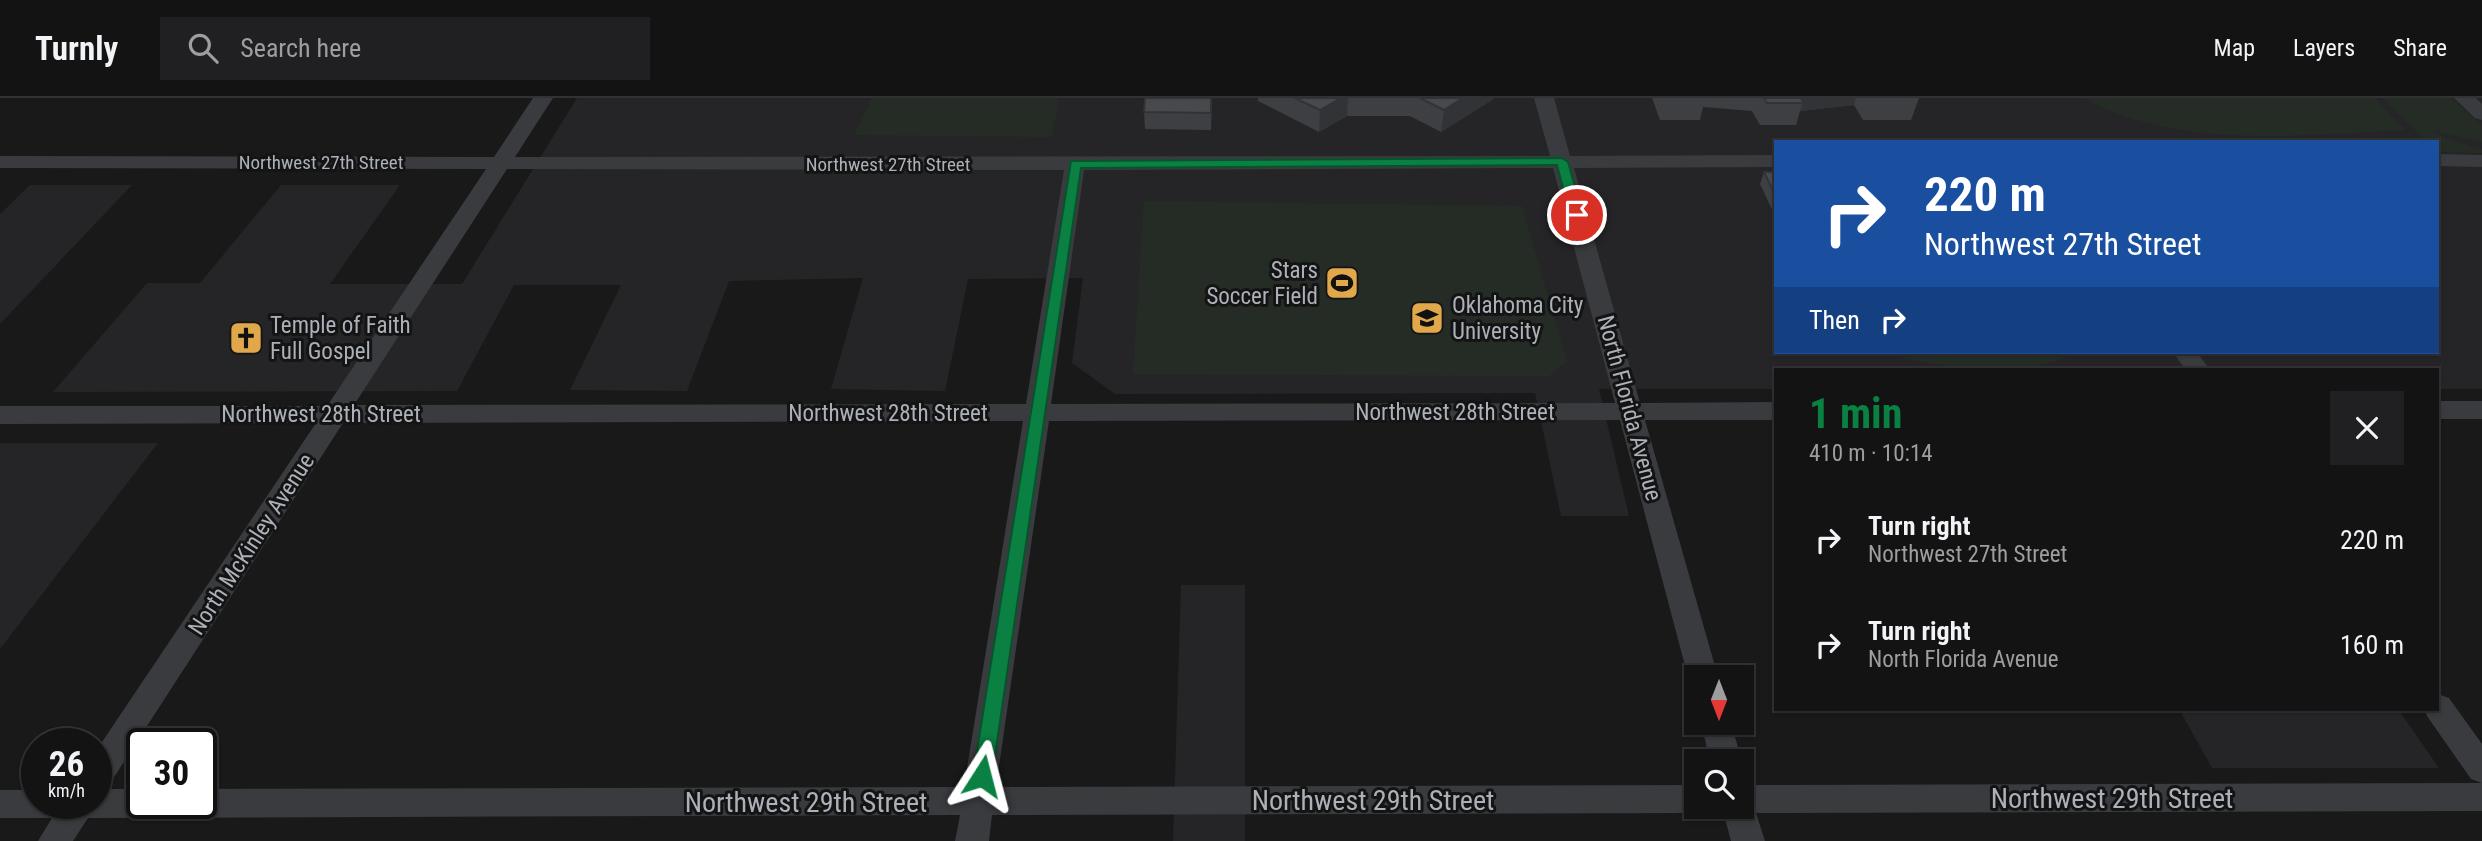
<!DOCTYPE html>
<meta charset="utf-8">
<style>
:root{--surface:#131314;--page:#202022;--text:#f1f3f6;--muted:#9d9ea0;--line:#323234;--accent:#0b8043}
body{margin:0;font-family:"Roboto Condensed",sans-serif;background:var(--page);color:var(--text);height:100vh;display:flex;flex-direction:column;font-size:26px;white-space:nowrap}
*{box-sizing:border-box;margin:0}
p{font-size:23px;color:var(--muted)}
.icon{flex:none;width:38px;height:38px;fill:none;stroke:currentColor;stroke-width:2;stroke-linecap:round;stroke-linejoin:round}
.map{position:relative;flex:1;overflow:hidden}
.drawer{position:absolute;left:1774px;top:270px;width:665px;height:343px;display:flex;flex-direction:column;background:var(--surface);border-radius:0px;box-shadow:0 2px 5px #0004,0 0 0 2px var(--line)}
.drawer>*{flex:none}
.hud{position:absolute;left:1774px;top:42px;width:665px;height:214px;border-radius:0px;box-shadow:0 2px 5px #0004,0 0 0 2px var(--line);background:#1a4fa0;color:#fff;overflow:hidden}
.needle{width:46px;rotate:180deg}
.tools{position:absolute;left:1684px;top:567px;display:grid;gap:14px}
.tools a{display:grid;place-items:center;width:70px;height:70px;border-radius:0px;background:var(--surface);box-shadow:0 2px 5px #0004,0 0 0 2px var(--line);font-size:35px}
.speed{position:absolute;left:21px;top:630px;display:flex;gap:14px;font-size:35px;font-weight:700;text-align:center}
.speed>*{display:grid;place-content:center;width:91px;height:91px;border-radius:50%;background:var(--surface);box-shadow:0 2px 5px #0004,0 0 0 2px var(--line);line-height:1}
.speed small{font-size:18px;font-weight:400}
.speed .limit{border:4px solid #111;border-radius:10px;background:#fff;color:#111}
.pin{position:absolute;display:grid;place-items:center;width:60px;height:60px;color:#fff;margin:-30px;border:4px solid #fff;border-radius:50%;box-shadow:0 2px 7px #0007}
.me{position:absolute;width:77px;margin:-38px;rotate:9deg;stroke-linejoin:round;filter:drop-shadow(0 0 5px #0008)}
.turn{display:flex;align-items:center;gap:24px;height:147px;padding:0 35px;font-size:32px}
.turn .icon{width:91px;height:91px;stroke-width:2.5}
.turn b{display:block;font-size:49px;line-height:60px}
.then{display:flex;align-items:center;height:66px;padding:0 35px;background:#0003;gap:14px;font-size:26px}
.round{display:grid;place-items:center;flex:none;width:74px;height:74px;border-radius:0px;background:var(--page)}
.head{display:flex;align-items:center;justify-content:space-between;height:119px;padding:0 35px}
h1{font-size:42px;font-weight:700;line-height:52px;color:var(--accent)}
ul{padding:0;list-style:none}
li{display:flex;align-items:center;gap:21px;height:105px;padding:0 35px}
li div{flex:1}
li b{display:block;font-size:26px}
li em{font-style:normal}
header{display:flex;align-items:center;gap:42px;box-sizing:border-box;height:98px;padding:0 35px;background:var(--surface);border-bottom:2px solid var(--line)}
header strong{font-size:33px}
nav{display:flex;gap:38px;margin-inline-start:auto;font-size:24px}
.search{width:490px;height:63px;background:var(--page);display:flex;align-items:center;gap:18px;box-sizing:border-box;padding:0 24px;border-radius:0px;color:var(--muted);font-size:26px}
.map>svg:first-child{display:block}
</style>
<header>
<strong>Turnly</strong>
<div class="search"><svg class="icon" aria-label="search" viewBox="0 0 24 24"><circle cx="10" cy="10" r="6"/><path d="M15 15l6 6"/></svg>Search here</div>
<nav><a>Map</a><a>Layers</a><a>Share</a></nav>
</header>
<div class="map">
<svg width="2482" height="743" viewBox="0 0 2482 743">
<rect width="100%" height="100%" fill="#19191a"/>
<!-- built -->
<path fill="#252527" fill-rule="evenodd" d="M577,0H2482V291H2438V271H1776V291H1599L1629,418H1561L1535,295L1115,296L1072,265L1083,180L968,181L945,293L831,291L863,180L729,183L687,293L570,292L621,187H514L457,293L53,294L147,185H200L281,87H400L330,186H462ZM1776,44H2438V254H1776Z
M30,87H132L0,226V116Z
M0,345H158L0,551Z
M1181,487H1245V743H1173Z
M2179,611H2398L2439,670H2212Z"/>
<!-- green -->
<path fill="#252c26" d="M872,0H1059L1052,39L854,37Z
M2084,0H2375L2405,32C2304,37 2177,52 2084,0Z
M2383,0H2451L2482,27V44L2433,33L2447,41L2482,52V55L2438,54V44H2427Z
M1144,103L1522,108L1567,263L1549,278L1133,276Z
M1886,254H2079C2018,283 1958,271 1894,258Z"/>
<g fill="none" stroke-linecap="round" stroke-linejoin="round">
<!-- minor -->
<path fill="#3a3b3f" fill-rule="evenodd" d="M533,0H553L515,59L1550,58L1534,0H1554L1570,58L1776,57V69L1574,70L1640,305L1776,304V322H1645L1718,579H1696V589L1688,579L1620,322L1049,323L996,689L1696,687V709H1709L1707,711L1696,715L992,717L989,743H955L960,717L88,720L73,743H38L52,720H0V692H37V705H96V653L316,325L0,326V308H327L486,71L0,70V58L494,59ZM1553,70L1615,305L1051,306L1084,72ZM507,71L1064,72L1026,306L354,307ZM1023,323L964,689L201,691V705H142V691H103L107,690L343,325Z
M2454,0H2476L2482,6V22L2475,20Z
M2438,56L2482,57V69L2438,68Z
M2173,254H2197L2209,271H2185Z
M2438,303H2482V321H2438Z
M2438,596L2449,600L2482,646V713L1756,715L1765,743H1731L1722,709H1741V687L2482,685L2471,681L2427,618L2424,611H2438Z
M1701,625H1731L1742,663L1741,664L1710,663Z"/>
</g>
<!-- wall -->
<path fill="#3e3f42" d="M1145,0H1212L1211,32L1145,31L1144,14Z
M1258,0H1493L1492,2L1441,34L1410,18H1347L1319,34L1258,3Z
M1652,0H1919L1911,22H1863L1854,7L1800,13L1796,27H1760L1752,13L1703,9L1700,22H1660Z
M1764,74H1776V120L1760,86Z"/>
<!-- shaded-wall -->
<path fill="#323336" d="M1341,0H1348L1347,18L1319,34L1320,12Z
M1463,0H1493L1492,2L1441,34L1444,12Z
M1795,0H1856L1854,7L1800,13L1803,5Z"/>
<!-- building -->
<path fill="#48494d" stroke="#323336" stroke-width="2" d="M1145,0H1211V15L1144,14Z
M1295,0H1341L1320,12Z
M1420,0H1463L1444,12Z
M1764,0H1801L1803,5H1767Z
M1764,74H1776V99Z"/>
<!-- route -->
<path fill="#0b8043" stroke="#07532c" stroke-width="2" d="M1562,60L1568,64L1583,117L1581,120H1572L1570,117L1557,67L1081,70L992,678L989,684L982,686L975,684L973,678L1071,63Z"/>
<!-- icons -->
<defs>
<symbol id="stadium-square" viewBox="-11 -11 22 22"><rect x="-9" y="-9" width="18" height="18" rx="4" fill="#e0a84b" stroke="#141415"/><path d="M0-5a6.5 5 0 1 0 0 10a6.5 5 0 1 0 0-10ZM-3.5-1.8h7v3.6h-7Z" fill="#111"/></symbol>
<symbol id="university-square" viewBox="-11 -11 22 22"><rect x="-9" y="-9" width="18" height="18" rx="4" fill="#e0a84b" stroke="#141415"/><path d="M0-5L7-2L0 1L-7-2ZM-4 1L0 2.5L4 1V4Q0 6-4 4Z" fill="#111"/></symbol>
<symbol id="church-square" viewBox="-11 -11 22 22"><rect x="-9" y="-9" width="18" height="18" rx="4" fill="#e0a84b" stroke="#141415"/><path d="M-1.2-6h2.4v3.5h3.3v2.4h-3.3V6h-2.4V-.1h-3.3v-2.4h3.3Z" fill="#111"/></symbol>
</defs>
<g fill-rule="evenodd">
<use href="#stadium-square" x="1323" y="166" width="38" height="38"/>
<use href="#university-square" x="1408" y="201" width="38" height="38"/>
<use href="#church-square" x="227" y="221" width="38" height="38"/>
</g>
<g text-anchor="middle" stroke-width="6" stroke-linejoin="round" paint-order="stroke">
<!-- far-street labels -->
<g font-size="19" fill="#acb1b9" stroke="#141415">
<text x="321" y="71">Northwest 27th Street</text>
<text x="888" y="73">Northwest 27th Street</text>
</g>
<!-- poi labels -->
<g font-size="23" fill="#acb1b9" stroke="#141415" text-anchor="start">
<text x="1318" y="180" text-anchor="end">Stars<tspan x="1318" dy="26">Soccer Field</tspan></text>
<text x="1452" y="215">Oklahoma City<tspan x="1452" dy="26">University</tspan></text>
<text x="270" y="235">Temple of Faith<tspan x="270" dy="26">Full Gospel</tspan></text>
</g>
<!-- street labels -->
<g font-size="23" fill="#acb1b9" stroke="#141415">
<text transform="translate(1630 310) rotate(75)" y="8">North Florida Avenue</text>
<text x="1455" y="322">Northwest 28th Street</text>
<text x="888" y="323">Northwest 28th Street</text>
<text x="321" y="324">Northwest 28th Street</text>
<text transform="translate(251 446) rotate(-57)" y="8">North McKinley Avenue</text>
</g>
<!-- near-street labels -->
<g font-size="28" fill="#acb1b9" stroke="#141415">
<text x="2112" y="710">Northwest 29th Street</text>
<text x="1373" y="712">Northwest 29th Street</text>
<text x="806" y="714">Northwest 29th Street</text>
</g>
</g>
</svg>
<div class="tools">
<a><svg class="needle" viewBox="-14 -14 28 28"><path d="M0-13l5 13h-10z" fill="#e53935"/><path d="M0 13l5-13h-10z" fill="#9d9ea0"/></svg></a>
<a><svg class="icon" aria-label="search" viewBox="0 0 24 24"><circle cx="10" cy="10" r="6"/><path d="M15 15l6 6"/></svg></a>
</div>
<div class="speed"><div>26<small>km/h</small></div><div class="limit">30</div></div>
<div class="pin" style="left:1577px;top:117px;background:#d93025"><svg class="icon" aria-label="arrive" viewBox="0 0 24 24"><path d="M6 21V4h12l-3 4 3 4H6"/></svg></div>
<svg class="me" style="left:982px;top:678px" viewBox="-20 -20 40 40"><path d="M0-17L14 15 0 8-14 15z" fill="#0b8043" stroke="#fff" stroke-width="4"/></svg>
<div class="hud">
<div class="turn"><svg class="icon" aria-label="right" viewBox="0 0 24 24"><path d="M7 20v-9h11M14 6l5 5-5 5"/></svg><div><b>220 m</b>Northwest 27th Street</div></div>
<div class="then">Then<svg class="icon" aria-label="right" viewBox="0 0 24 24"><path d="M7 20v-9h11M14 6l5 5-5 5"/></svg></div>
</div>
<section class="drawer">
<div class="head"><div><h1>1 min</h1><p>410 m · 10:14</p></div><a class="round"><svg class="icon" aria-label="close" viewBox="0 0 24 24"><path d="M6 6l12 12M18 6L6 18"/></svg></a></div>
<ul>
<li><svg class="icon" aria-label="right" viewBox="0 0 24 24"><path d="M7 20v-9h11M14 6l5 5-5 5"/></svg><div><b>Turn right</b><p>Northwest 27th Street</p></div><em>220 m</em></li>
<li><svg class="icon" aria-label="right" viewBox="0 0 24 24"><path d="M7 20v-9h11M14 6l5 5-5 5"/></svg><div><b>Turn right</b><p>North Florida Avenue</p></div><em>160 m</em></li>
</ul>
</section>
</div>
